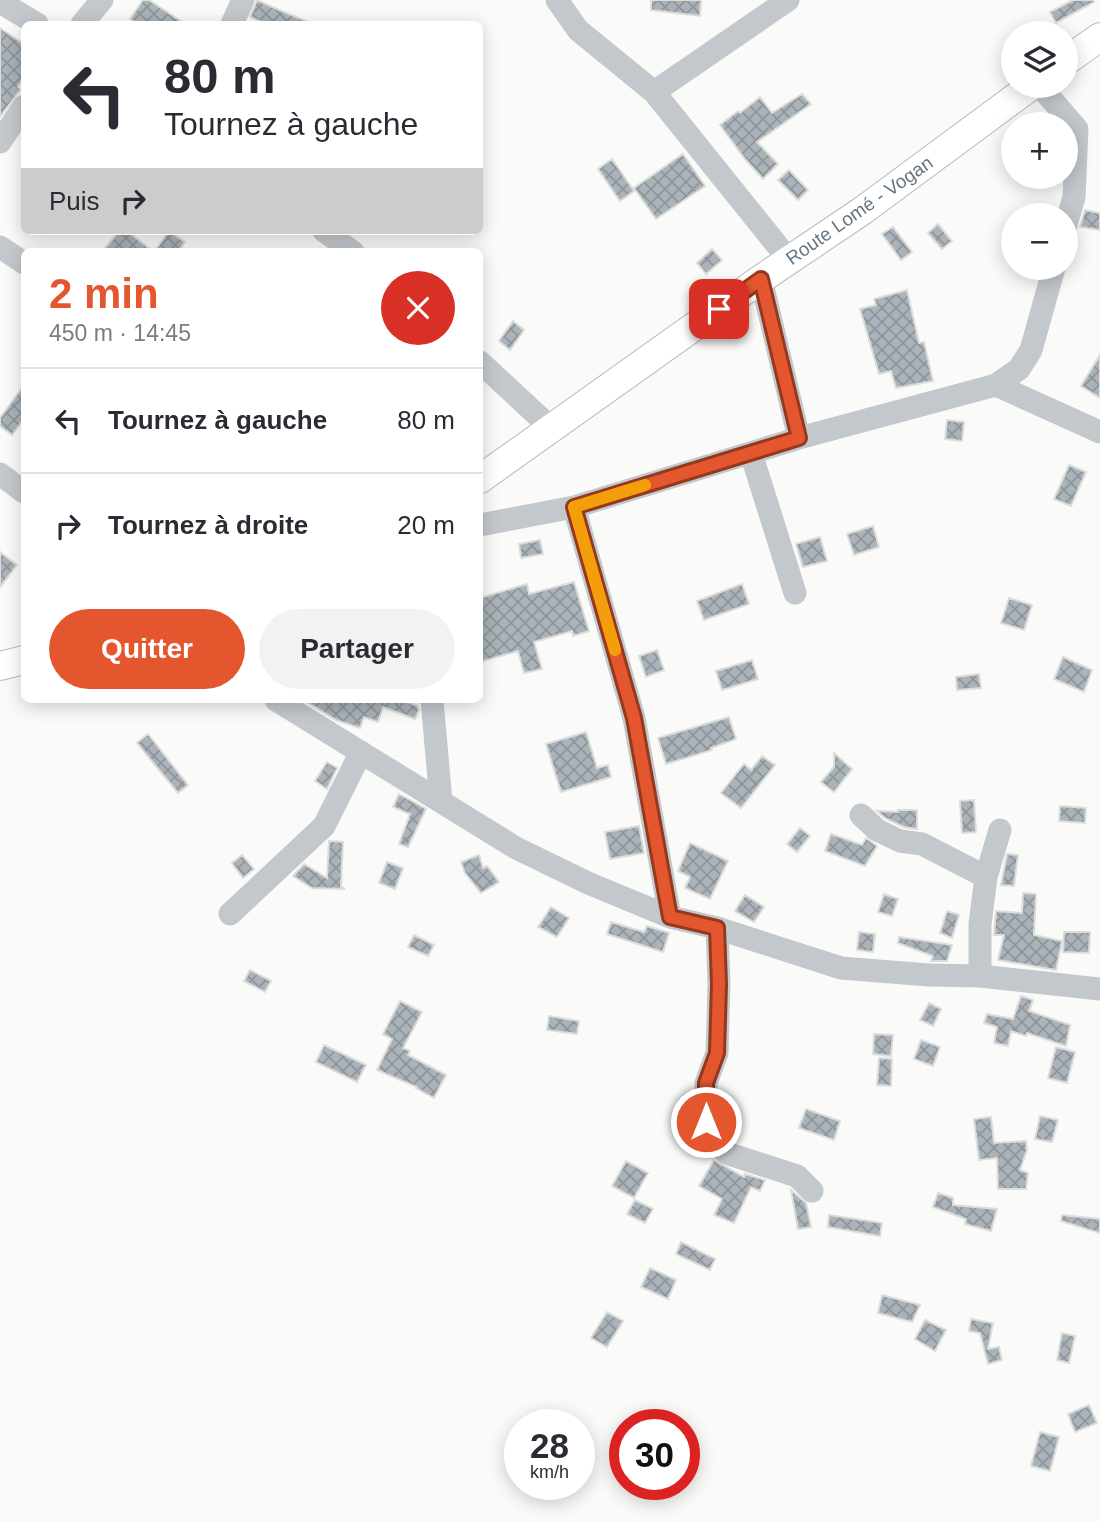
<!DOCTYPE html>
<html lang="fr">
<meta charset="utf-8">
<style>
:root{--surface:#fff;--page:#f2f2f3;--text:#2b2b33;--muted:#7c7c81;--line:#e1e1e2;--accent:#e4572e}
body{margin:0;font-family:Arial,sans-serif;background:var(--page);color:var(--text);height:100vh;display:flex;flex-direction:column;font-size:26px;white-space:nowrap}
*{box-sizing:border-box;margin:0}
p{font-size:23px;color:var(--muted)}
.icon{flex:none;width:38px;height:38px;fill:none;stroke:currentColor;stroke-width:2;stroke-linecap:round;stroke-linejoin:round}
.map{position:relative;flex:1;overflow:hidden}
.details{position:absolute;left:21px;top:248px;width:462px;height:455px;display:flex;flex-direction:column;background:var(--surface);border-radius:10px;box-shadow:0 4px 18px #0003}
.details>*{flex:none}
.hud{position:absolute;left:21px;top:21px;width:462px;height:214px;border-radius:10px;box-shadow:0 4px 18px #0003;background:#fff;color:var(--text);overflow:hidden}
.fabs{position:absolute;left:1001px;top:21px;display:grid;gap:14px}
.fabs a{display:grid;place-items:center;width:77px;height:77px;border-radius:50%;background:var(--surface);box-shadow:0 4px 18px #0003;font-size:35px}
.speed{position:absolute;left:504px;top:1409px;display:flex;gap:14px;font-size:35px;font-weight:700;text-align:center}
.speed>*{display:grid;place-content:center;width:91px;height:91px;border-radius:50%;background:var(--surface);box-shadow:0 4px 18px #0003;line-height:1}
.speed small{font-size:18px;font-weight:400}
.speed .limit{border:10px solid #d22;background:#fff;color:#111}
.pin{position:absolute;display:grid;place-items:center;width:60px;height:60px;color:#fff;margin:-30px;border-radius:14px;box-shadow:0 4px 10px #0006}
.me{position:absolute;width:77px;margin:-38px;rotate:0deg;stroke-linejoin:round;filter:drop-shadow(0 0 5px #0008)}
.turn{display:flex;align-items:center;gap:24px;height:147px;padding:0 28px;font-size:32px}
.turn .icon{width:91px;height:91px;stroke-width:2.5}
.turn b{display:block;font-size:49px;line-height:60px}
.then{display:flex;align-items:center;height:66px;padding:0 28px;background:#0003;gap:14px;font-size:26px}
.round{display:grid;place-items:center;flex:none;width:74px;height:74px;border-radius:37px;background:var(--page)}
.summary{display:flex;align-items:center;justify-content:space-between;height:119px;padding:0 28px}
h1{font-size:42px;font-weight:700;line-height:52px;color:var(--accent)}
.button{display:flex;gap:14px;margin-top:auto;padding:14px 28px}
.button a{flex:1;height:80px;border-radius:42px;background:var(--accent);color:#fff;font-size:28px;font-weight:700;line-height:80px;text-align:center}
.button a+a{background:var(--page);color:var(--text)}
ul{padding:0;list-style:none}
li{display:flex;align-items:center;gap:21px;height:105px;padding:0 28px;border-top:2px solid var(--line)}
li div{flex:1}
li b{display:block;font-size:26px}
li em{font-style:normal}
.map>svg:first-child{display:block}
</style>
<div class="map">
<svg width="1100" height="1522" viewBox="0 0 1100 1522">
<defs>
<pattern id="building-cross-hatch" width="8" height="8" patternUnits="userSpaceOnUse" patternTransform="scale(1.75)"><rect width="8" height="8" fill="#aab3b9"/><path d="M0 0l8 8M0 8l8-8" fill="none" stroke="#8e969c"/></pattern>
</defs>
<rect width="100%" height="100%" fill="#fafaf8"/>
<!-- building -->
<path fill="url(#building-cross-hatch)" stroke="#dcdcda" stroke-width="2" d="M143,0H149L185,24H138L130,19Z
M257,0L277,9L313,24H266L250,17Z
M651,0H701L700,16L651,10Z
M1073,0H1093L1094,2L1056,23L1050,12Z
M0,28L24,44V77L18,87L21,89L0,117Z
M802,94L811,104L757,142L778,164L763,179L745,159L720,125L738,111L740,113L760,97L772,113Z
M683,154L705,186L656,219L634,188Z
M612,159L634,191L620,201L598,169Z
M789,170L808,190L798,200L778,180Z
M1085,210L1100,213V230L1080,227Z
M938,224L952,241L942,249L928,233Z
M893,227L912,252L901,260L882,234Z
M119,231H127L154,252L169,231L185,242L178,252H102Z
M712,249L722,260L706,274L697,263Z
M907,290L919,343L924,342L933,381L896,388L891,371L879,374L860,309L876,305L874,299Z
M513,321L524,330L510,350L499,341Z
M1100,355V398L1081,386Z
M24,385V419L12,435L0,426V418Z
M947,420L964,422L962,441L945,439Z
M1069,465L1086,472L1071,506L1054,499Z
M873,526L879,547L854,555L847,534Z
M820,537L827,561L803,567L796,544Z
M540,540L543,554L521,558L519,544Z
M0,552L17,565L0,587Z
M574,582L589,631L573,636L572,631L534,642L542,669L524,673L518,651L480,662V598L527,584L529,594Z
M742,584L749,604L704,620L697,601Z
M1009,598L1032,605L1024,630L1001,623Z
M657,650L664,670L646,677L639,656Z
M1063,657L1092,670L1084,692L1054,679Z
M752,660L758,679L722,690L716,671Z
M979,674L981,688L957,690L956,677Z
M304,700H402L418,706L419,710L415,719L383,707L378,722L364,717L360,728L336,720Z
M729,717L736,739L711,748L712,750L666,764L658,738Z
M586,732L597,768L608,765L611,777L561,792L546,744Z
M148,734L188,785L178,793L137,743Z
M834,753L852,769L834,792L821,782L834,767Z
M762,756L775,765L741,808L721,793L744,764L751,770Z
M327,762L337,768L327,789L315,781Z
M399,794L426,809L408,847L399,844L410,814L393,807Z
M974,800L976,832L962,833L960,801Z
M1060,806L1086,808L1085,823L1059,821Z
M898,810H917V829L904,827L885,818L877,811L898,812Z
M639,826L644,853L610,859L605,832Z
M800,828L810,836L797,852L787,844Z
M831,834L862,845L866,838L877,846L865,866L825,851Z
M329,841L343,842L341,887L345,889L312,888L293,876L304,864L327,878Z
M690,843L728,861L710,899L685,888L690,877L678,871Z
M1007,854L1018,855L1014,886L1001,885Z
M242,855L254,869L243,878L232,863Z
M479,855L483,868L487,866L499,882L481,893L465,873L461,862Z
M387,862L403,868L395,889L379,883Z
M1023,893L1036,894L1034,935L1062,941L1056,970L998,960L1004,935H994L996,911L1022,913Z
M884,894L898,899L892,916L878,912Z
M745,895L764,907L754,922L735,911Z
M551,907L569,918L557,937L538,927Z
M947,911L959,915L952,938L940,933Z
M611,922L644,932L647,926L669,933L663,952L607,934Z
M859,932L875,934L873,952L857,950Z
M1064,932H1090L1089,953L1063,952Z
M414,935L434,945L428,956L408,947Z
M899,937L952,945L947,961H931L933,956L898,943Z
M250,970L271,981L265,992L244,981Z
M1021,996L1033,1000L1029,1011L1070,1025L1066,1046L1027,1033L1026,1036L1011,1031L1008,1046L994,1043L997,1027L984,1023L987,1014L1013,1019Z
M400,1001L422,1012L403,1048L410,1051L408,1055L446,1075L434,1098L416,1088L417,1087L377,1070L392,1039L383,1034Z
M929,1003L941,1009L933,1026L920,1020Z
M549,1016L579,1021L577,1034L547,1030Z
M874,1034L893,1035L891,1056L873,1054Z
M921,1040L940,1047L933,1066L914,1059Z
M324,1045L366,1065L357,1082L316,1062Z
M1056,1047L1075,1052L1067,1083L1048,1078Z
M879,1058L892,1059L891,1086L877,1085Z
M806,1109L840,1121L834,1140L799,1128Z
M1040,1116L1058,1120L1052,1142L1035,1139Z
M991,1117L994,1143L1026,1141L1027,1150L1020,1170L1028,1173L1026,1189H998L997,1158L979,1160L974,1119Z
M714,1160L744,1177L745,1174L765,1180L760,1191L751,1187L734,1223L714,1215L722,1199L699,1186Z
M626,1161L648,1173L634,1198L612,1186Z
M791,1190L806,1203L811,1227L798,1229Z
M938,1193L953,1198V1205L997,1209L991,1231L965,1224L966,1219L933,1207Z
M635,1200L653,1209L645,1223L627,1214Z
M829,1215L882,1223L880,1236L828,1227Z
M1062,1215L1100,1219V1233L1061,1221Z
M681,1242L715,1259L710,1270L676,1254Z
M650,1268L676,1280L668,1299L641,1287Z
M882,1295L920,1305L912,1322L878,1313Z
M607,1312L623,1321L607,1347L591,1338Z
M971,1319L993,1323L988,1349L999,1347L1002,1360L988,1364L980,1333L969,1331Z
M925,1320L946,1330L935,1351L915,1339Z
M1062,1333L1075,1336L1069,1363L1057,1360Z
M1089,1405L1097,1423L1075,1432L1068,1414Z
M1040,1432L1059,1437L1050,1471L1031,1466Z"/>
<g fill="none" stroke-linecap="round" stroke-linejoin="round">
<defs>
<path id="major" d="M1066,61L1100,37
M480,479L761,279L862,211L1031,86
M0,666L24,660"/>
</defs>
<!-- major casing -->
<use href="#major" stroke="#b5babe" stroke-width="30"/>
<!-- minor -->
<path stroke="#c3c8cc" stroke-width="23" d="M557,0L578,30L654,92L789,260
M0,2L37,24
M82,24L102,0
M232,24L243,0
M1040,86L1077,129L1074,197L1066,225
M654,92L788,0
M0,142L24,106
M324,231L353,252
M0,247L24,263
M761,279L799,438
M480,362L551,428
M996,385L1100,432
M751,453L795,593
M0,474L24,492
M574,507L634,718L670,917
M480,525L574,507L799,438L996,385L1019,369L1031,350L1054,268
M276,700L516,848L588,883L670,917L717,928L841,968L929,975L980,976L1100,989
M432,700L441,802
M861,815L877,830L900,841L922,844L986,877
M230,914L324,826L361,752
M717,928L719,984L717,1053L706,1083V1122L726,1153L797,1176L812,1191
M980,976V924L986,877L1000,830"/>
<!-- major -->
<use href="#major" stroke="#fff" stroke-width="28"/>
</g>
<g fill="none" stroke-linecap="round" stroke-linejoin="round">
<defs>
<path id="route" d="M706,1122V1083L717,1053L719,984L717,928L670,917L634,718L574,507L799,438L761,279L719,309"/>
</defs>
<!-- route casing -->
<use href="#route" stroke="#94391e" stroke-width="18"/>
<!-- route -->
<use href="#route" stroke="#e4572e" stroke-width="12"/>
<!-- slow -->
<path stroke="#f59e0b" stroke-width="12" d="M615,650L574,507L645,485"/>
</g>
<g text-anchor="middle" stroke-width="7" stroke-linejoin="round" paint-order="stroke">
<!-- street labels -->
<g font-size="19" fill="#657683" stroke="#fff">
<text transform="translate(859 210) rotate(-35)" y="7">Route Lomé - Vogan</text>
</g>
</g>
</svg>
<div class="fabs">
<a><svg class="icon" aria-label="layers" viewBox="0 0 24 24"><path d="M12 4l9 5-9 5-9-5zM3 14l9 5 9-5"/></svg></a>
<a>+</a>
<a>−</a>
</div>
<div class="speed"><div>28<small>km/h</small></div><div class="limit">30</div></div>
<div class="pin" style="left:719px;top:309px;background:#d93025"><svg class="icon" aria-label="arrive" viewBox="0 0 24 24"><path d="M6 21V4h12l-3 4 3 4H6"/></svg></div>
<svg class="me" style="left:706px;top:1122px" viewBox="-20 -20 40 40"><circle r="17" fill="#e4572e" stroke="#fff" stroke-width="3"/><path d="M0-11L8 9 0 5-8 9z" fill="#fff"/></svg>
<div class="hud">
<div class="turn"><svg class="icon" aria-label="left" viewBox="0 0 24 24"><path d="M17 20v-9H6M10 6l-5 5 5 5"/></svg><div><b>80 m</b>Tournez à gauche</div></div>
<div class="then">Puis<svg class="icon" aria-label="right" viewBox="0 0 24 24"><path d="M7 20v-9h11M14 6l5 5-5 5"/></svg></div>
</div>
<section class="details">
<div class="summary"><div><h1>2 min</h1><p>450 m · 14:45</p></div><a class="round" style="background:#d93025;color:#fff"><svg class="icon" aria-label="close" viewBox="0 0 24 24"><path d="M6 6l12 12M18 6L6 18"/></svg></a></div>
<ul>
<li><svg class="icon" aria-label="left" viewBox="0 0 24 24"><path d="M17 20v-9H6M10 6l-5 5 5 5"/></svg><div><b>Tournez à gauche</b></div><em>80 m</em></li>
<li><svg class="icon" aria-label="right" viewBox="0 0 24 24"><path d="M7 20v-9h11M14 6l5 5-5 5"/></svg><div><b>Tournez à droite</b></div><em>20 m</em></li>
</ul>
<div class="button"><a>Quitter</a><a>Partager</a></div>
</section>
</div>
